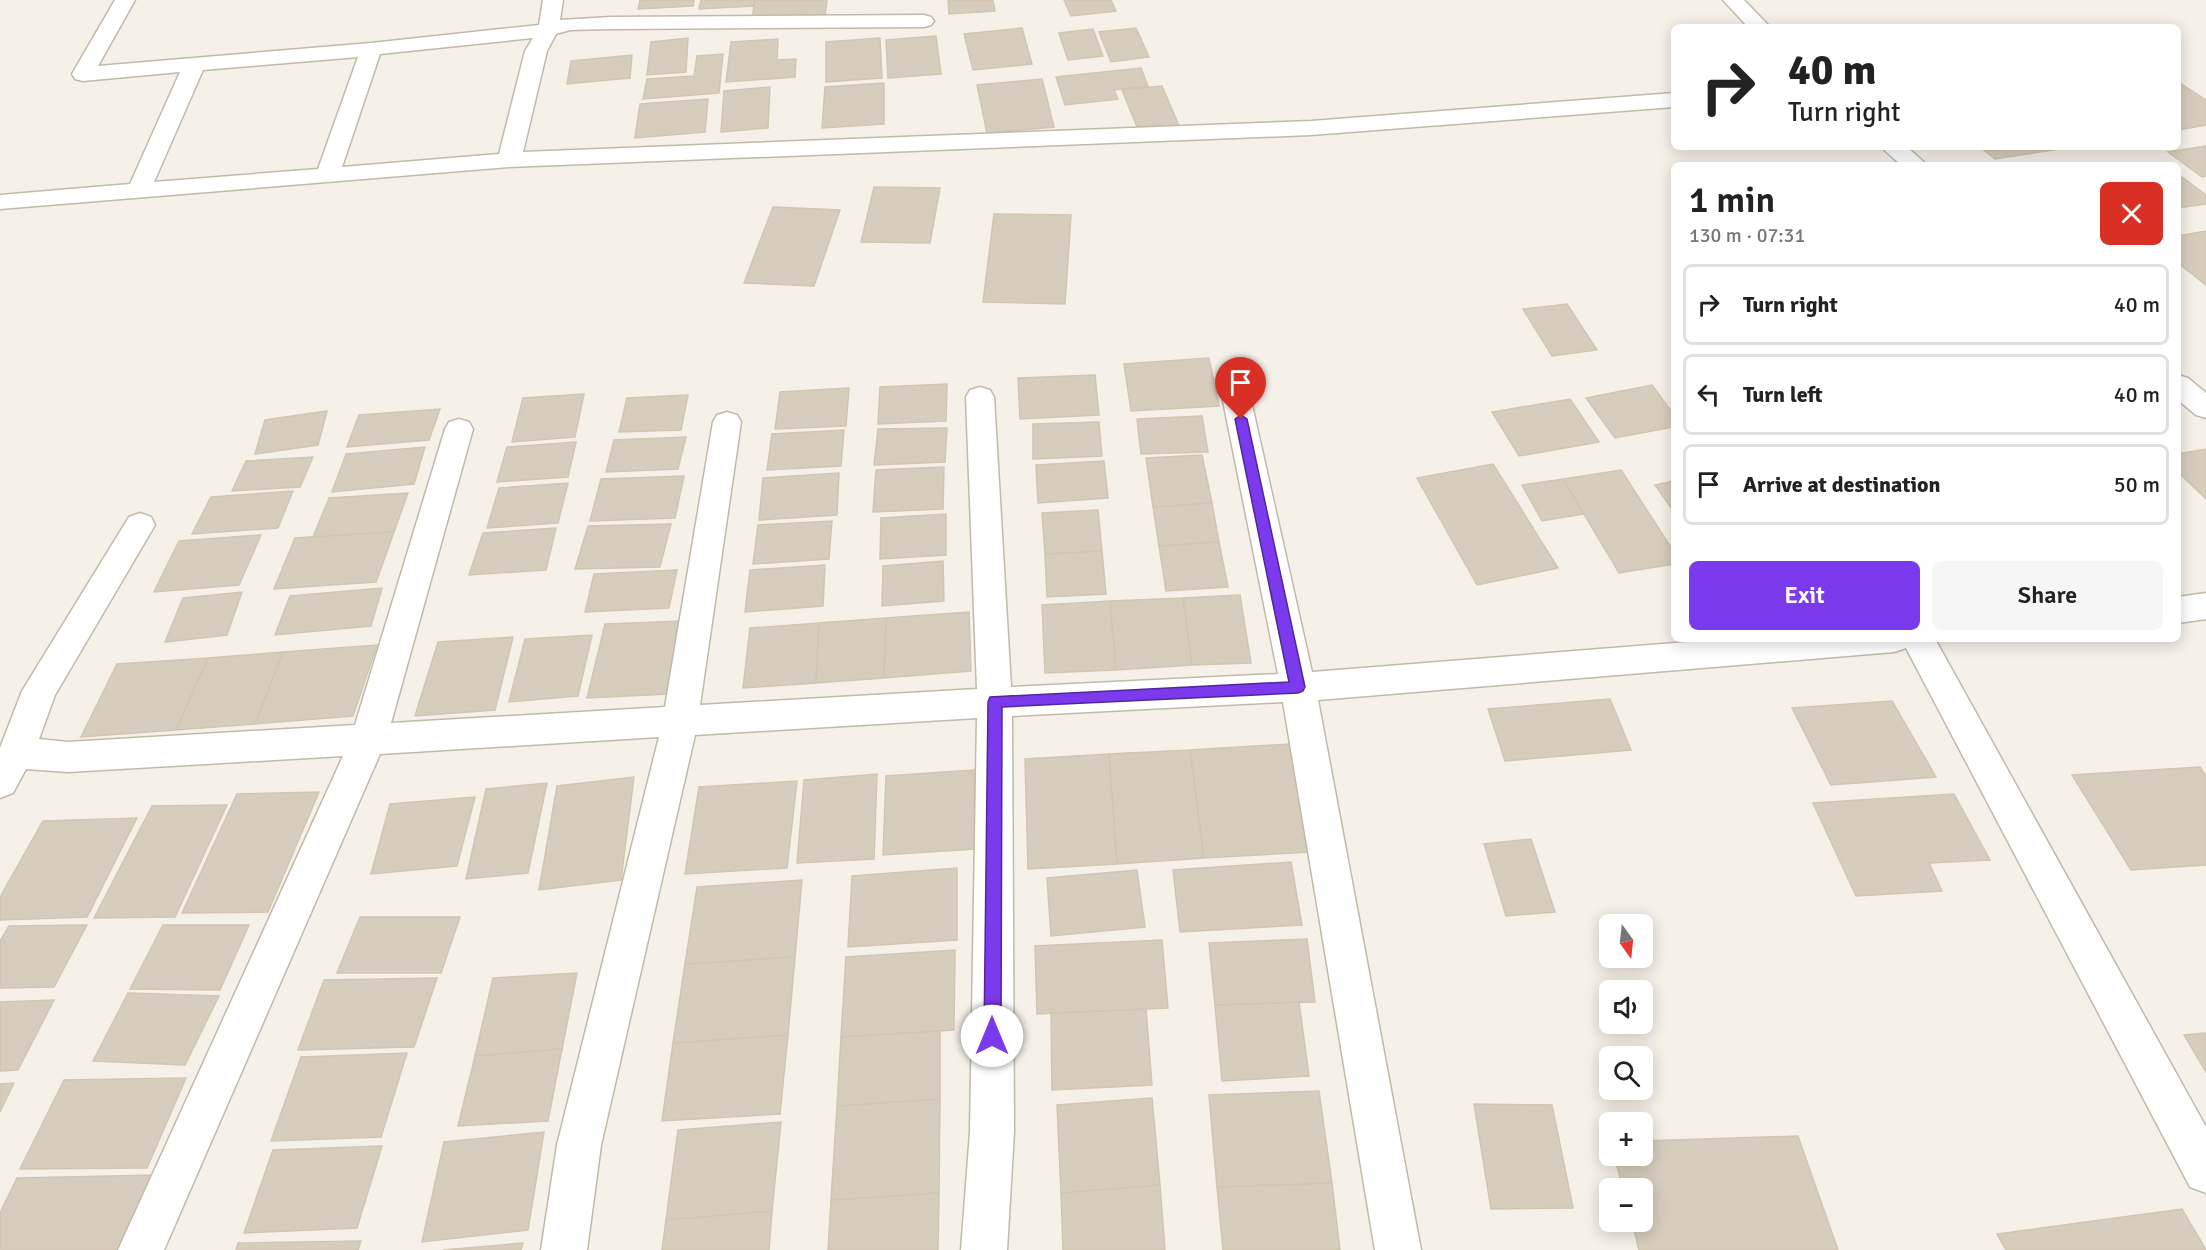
<!DOCTYPE html>
<meta charset="utf-8">
<style>
:root{--surface:#fff;--page:#f6f6f6;--text:#222;--muted:#767676;--line:#e0e0e0;--accent:#7c3aed}
body{margin:0;font-family:Signika,sans-serif;background:var(--page);color:var(--text);height:100vh;display:flex;flex-direction:column;font-size:22px;white-space:nowrap}
*{box-sizing:border-box;margin:0}
p{font-size:20px;color:var(--muted)}
.icon{flex:none;width:33px;height:33px;fill:none;stroke:currentColor;stroke-width:2;stroke-linecap:round;stroke-linejoin:round}
.map{position:relative;flex:1;overflow:hidden}
.panel{position:absolute;left:1671px;top:162px;width:510px;height:480px;display:flex;flex-direction:column;background:var(--surface);border-radius:9px;box-shadow:0 3px 15px #0003}
.panel>*{flex:none}
.top-card{position:absolute;left:1671px;top:24px;width:510px;height:126px;border-radius:9px;box-shadow:0 3px 15px #0003;background:#fff;color:var(--text);overflow:hidden}
.needle{width:39px;rotate:165deg}
.fabs{position:absolute;left:1599px;top:914px;display:grid;gap:12px}
.fabs a{display:grid;place-items:center;width:54px;height:54px;border-radius:9px;background:var(--surface);box-shadow:0 3px 15px #0003;font-size:30px}
.pin{position:absolute;display:grid;place-items:center;width:51px;height:51px;color:#fff;margin:-62px -26px;border-radius:50% 50% 50% 0;rotate:-45deg;box-shadow:0 0 6px #0007}
.pin .icon{rotate:45deg}
.me{position:absolute;width:66px;margin:-33px;rotate:0deg;stroke-linejoin:round;filter:drop-shadow(0 0 4px #0008)}
.turn{display:flex;align-items:center;gap:21px;height:126px;padding:0 18px;font-size:27px}
.turn .icon{width:78px;height:78px;stroke-width:2.5}
.turn b{display:block;font-size:42px;line-height:51px}
.round{display:grid;place-items:center;flex:none;width:63px;height:63px;border-radius:9px;background:var(--page)}
.overview{display:flex;align-items:center;justify-content:space-between;height:102px;padding:0 18px}
h1{font-size:36px;font-weight:600;line-height:45px}
.action{display:flex;gap:12px;margin-top:auto;padding:12px 18px}
.action a{flex:1;height:69px;border-radius:9px;background:var(--accent);color:#fff;font-size:24px;font-weight:600;line-height:69px;text-align:center}
.action a+a{background:var(--page);color:var(--text)}
ul{padding:0;list-style:none}
li{display:flex;align-items:center;gap:18px;height:81px;margin:0 12px 9px;padding:0 6px;border:3px solid var(--line);border-radius:9px}
li div{flex:1}
li b{display:block;font-size:22px}
li em{font-style:normal}
.map>svg:first-child{display:block}
</style>
<div class="map">
<svg width="2206" height="1250" viewBox="0 0 2206 1250">
<rect width="100%" height="100%" fill="#f5f1e9"/>
<!-- building -->
<path fill="#d7cdbe" stroke="#d2c5b1" stroke-width="1.5" d="M640,0H694L693,6L638,9Z
M701,0H755L754,6L699,9Z
M755,0H827L825,16L752,19Z
M948,0H993L995,11L949,14Z
M1064,0H1111L1116,11L1071,16Z
M1022,28L1032,64L973,70L964,34Z
M1136,28L1149,57L1111,62L1099,32Z
M1093,29L1103,56L1068,60L1059,33Z
M936,36L941,74L888,78L886,40Z
M688,38L686,72L647,75L651,42Z
M880,38L882,78L826,82V42Z
M778,39L777,60L796,59L795,77L726,82L731,42Z
M723,54L719,93L643,99L647,79L694,76L697,56Z
M632,55L630,78L567,84L571,61Z
M1141,68L1148,86L1114,90L1118,99L1065,105L1056,77Z
M1042,79L1054,127L987,133L977,85Z
M2178,82L2206,100V125L2178,130Z
M884,83V124L822,128L825,87Z
M1162,86L1180,128L1139,132L1122,90Z
M770,87L768,128L721,132L724,91Z
M708,99L705,132L635,138L640,104Z
M2206,146V176L2202,177L2168,152Z
M1980,147H2072L1995,159Z
M2178,174L2206,195V204L2178,208Z
M874,187L940,188L930,243L861,242Z
M773,207L840,210L814,286L744,283Z
M994,214L1071,215L1065,304L983,302Z
M2206,231V285L2178,263V236Z
M1567,304L1597,350L1552,356L1523,309Z
M1209,358L1219,406L1131,411L1124,364Z
M1095,375L1099,415L1020,419L1018,378Z
M947,384L946,421L878,424L880,387Z
M1652,385L1674,415V427L1615,438L1586,398Z
M849,388L846,426L775,429L780,392Z
M584,394L575,437L512,442L523,398Z
M688,395L681,430L619,432L627,398Z
M1570,399L1599,442L1519,456L1492,412Z
M440,409L429,440L347,447L359,415Z
M327,411L318,445L255,454L265,420Z
M1202,416L1208,452L1141,454L1137,419Z
M1099,422L1102,456L1033,459V424Z
M947,428L945,462L874,465L878,429Z
M844,430L841,466L767,470L772,434Z
M686,437L678,469L606,472L614,440Z
M576,442L568,477L497,482L507,447Z
M425,447L414,484L332,492L346,454Z
M2206,449V499L2178,472V454Z
M1202,455L1212,503L1153,507L1146,458Z
M313,457L300,487L232,491L246,461Z
M1104,461L1108,498L1038,503L1036,465Z
M1493,464L1558,568L1477,585L1417,478Z
M944,467L943,509L873,512L876,470Z
M1621,470L1674,552V564L1619,573L1563,479Z
M839,473L837,515L759,520L763,478Z
M684,476L675,518L590,521L601,479Z
M1563,479L1584,514L1542,521L1522,485Z
M1674,481V512L1655,485Z
M568,483L558,523L487,528L499,488Z
M293,491L278,528L192,534L211,497Z
M408,493L394,532L313,537L329,498Z
M1212,503L1219,542L1159,546L1153,507Z
M1098,510L1102,551L1045,554L1042,513Z
M946,514V555L880,559L881,518Z
M832,521L829,559L753,564L758,525Z
M671,524L660,567L575,569L588,526Z
M556,528L546,570L469,575L483,533Z
M394,532L376,582L274,589L295,538Z
M261,535L239,585L154,592L179,541Z
M1219,542L1228,587L1166,591L1159,546Z
M1102,551L1106,594L1047,597L1045,554Z
M943,561L944,601L882,606L883,566Z
M825,565L823,606L745,612L750,570Z
M677,570L669,608L585,612L594,574Z
M382,588L371,626L275,635L290,596Z
M242,592L227,635L165,642L183,598Z
M1240,595L1251,663L1192,665L1183,598Z
M1183,598L1192,665L1116,670L1110,601Z
M1110,601L1116,670L1045,673L1042,605Z
M969,612L971,671L884,678L886,618Z
M886,618L884,678L816,683L819,623Z
M683,621L668,694L587,698L605,624Z
M819,623L816,683L743,688L750,628Z
M592,635L578,696L509,702L525,639Z
M513,637L495,710L415,716L438,642Z
M377,645L353,716L255,724L283,652Z
M283,652L255,724L176,730L208,658Z
M208,658L176,730L81,737L117,664Z
M1610,699L1631,750L1505,761L1488,709Z
M1892,701L1936,777L1831,785L1792,708Z
M1290,744L1310,852L1204,858L1190,750Z
M1190,750L1204,858L1117,864L1109,754Z
M1109,754L1117,864L1028,869L1025,759Z
M2200,767L2206,776V865L2131,870L2072,775Z
M974,770L975,849L883,855L886,776Z
M877,774L874,859L797,863L804,780Z
M634,777L621,880L539,890L557,786Z
M797,781L787,868L685,874L699,787Z
M547,783L528,873L466,879L486,789Z
M319,792L268,912L182,913L237,794Z
M1954,794L1990,860L1929,863L1942,891L1856,896L1813,803Z
M475,797L457,866L371,874L390,804Z
M227,805L175,917L94,918L152,806Z
M137,818L87,917L0,920V897L43,821Z
M1531,839L1555,912L1506,916L1484,844Z
M1291,862L1302,925L1180,932L1173,870Z
M957,868V940L848,947L852,876Z
M1137,870L1145,927L1051,936L1047,878Z
M802,880L795,957L685,964L697,887Z
M360,917H460L441,973H337Z
M87,925L54,987L0,988V941L9,926Z
M163,925H249L220,990L130,989Z
M1307,939L1315,1002L1215,1005L1209,943Z
M1162,940L1168,1008L1037,1014L1035,946Z
M955,950L954,1030L841,1037L846,957Z
M795,957L788,1035L673,1043L685,964Z
M577,973L562,1049L475,1056L493,978Z
M437,978L414,1047L298,1050L324,980Z
M128,993L219,996L185,1065L93,1061Z
M54,1000L18,1070L0,1071V1002Z
M1299,1002L1309,1076L1222,1081L1215,1005Z
M1146,1009L1152,1085L1052,1090L1051,1013Z
M940,1031V1099L837,1106L841,1037Z
M2206,1033V1072L2184,1035Z
M788,1035L780,1114L662,1121L673,1043Z
M562,1049L548,1121L458,1126L475,1056Z
M407,1053L381,1137L271,1141L301,1057Z
M186,1078L147,1168L20,1169L64,1080Z
M14,1083L0,1112V1084Z
M1319,1091L1332,1183L1217,1187L1209,1095Z
M1152,1098L1160,1185L1061,1193L1057,1105Z
M940,1099L939,1193L831,1200L837,1106Z
M1474,1104L1552,1105L1573,1208L1491,1209Z
M781,1122L772,1211L666,1220L678,1130Z
M544,1132L528,1230L422,1242L444,1142Z
M1798,1136L1838,1250H1639L1632,1221H1642V1188H1623L1614,1155H1642V1141Z
M382,1146L357,1228L244,1233L273,1150Z
M156,1175L125,1250H0V1213L17,1178Z
M1332,1183L1340,1250H1223L1217,1187Z
M1160,1185L1165,1250H1063L1061,1193Z
M939,1193L938,1250H828L831,1200Z
M2182,1209L2206,1250H2006L1997,1234Z
M772,1211L769,1250H662L666,1220Z
M361,1241L358,1250H236L238,1243Z
M523,1243L521,1250H443Z"/>
<g fill="none" stroke-linecap="round" stroke-linejoin="round">
<defs>
<path id="minor" d="M115,0H135L98,66L371,43L539,25L543,0H563L560,20L611,17L924,15L931,17L934,21L931,25L924,27L611,29L570,30L556,34L547,51L523,152L1311,121L1674,93V107L1311,135L509,167L0,209V195L130,184L180,72L83,81L75,79L72,74ZM533,38L525,51L499,154L342,167L380,54ZM358,57L318,169L154,182L203,70Z
M1723,0H1744L1770,27H1748Z
M1881,147H1907L1927,165H1901Z
M2178,375L2188,378L2206,393V418L2196,415L2178,400Z
M1236,386L1246,389L1250,396L1312,672L1725,639H1935L2206,1127V1193L2190,1187L1906,648L1894,652L1318,700L1421,1250H1375L1283,702L1012,716L1014,1132L1007,1250H961L970,1132L977,718L695,735L601,1145L587,1250H541L557,1145L659,737L380,754L164,1250H118L343,756L68,772L26,769L13,793L0,798V748L22,691L129,517L140,513L151,517L155,525L55,695L39,739L68,742L355,725L445,429L449,422L459,419L469,422L473,429L391,723L665,707L713,422L717,415L727,412L737,415L741,422L700,705L977,689L966,397L970,390L980,387L990,390L994,397L1011,687L1278,674L1222,396L1226,389Z
M2206,593V619L2178,623V597Z"/>
</defs>
<!-- minor casing -->
<use href="#minor" stroke="#c1b9ab" stroke-width="3"/>
<!-- minor -->
<use href="#minor" fill="#fff" fill-rule="evenodd"/>
</g>
<!-- route -->
<path fill="#7c3aed" stroke="#51269a" stroke-width="1.5" d="M1241,415L1247,419L1305,687L1303,691L1298,693L1002,707L1001,1036L998,1042L992,1045L986,1042L984,1036L988,702L990,697L1289,682L1235,419Z"/>
</svg>
<div class="fabs">
<a><svg class="needle" viewBox="-14 -14 28 28"><path d="M0-13l5 13h-10z" fill="#e53935"/><path d="M0 13l5-13h-10z" fill="#767676"/></svg></a>
<a><svg class="icon" aria-label="sound" viewBox="0 0 24 24"><path d="M4 9h4l5-4v14l-5-4H4zM17 9q2 3 0 6"/></svg></a>
<a><svg class="icon" aria-label="search" viewBox="0 0 24 24"><circle cx="10" cy="10" r="6"/><path d="M15 15l6 6"/></svg></a>
<a>+</a>
<a>−</a>
</div>
<div class="pin" style="left:1241px;top:419px;background:#d93025"><svg class="icon" aria-label="arrive" viewBox="0 0 24 24"><path d="M6 21V4h12l-3 4 3 4H6"/></svg></div>
<svg class="me" style="left:992px;top:1036px" viewBox="-20 -20 40 40"><circle r="19" fill="#fff"/><path d="M0-13L10 11 0 6-10 11z" fill="#7c3aed"/></svg>
<div class="top-card">
<div class="turn"><svg class="icon" aria-label="right" viewBox="0 0 24 24"><path d="M7 20v-9h11M14 6l5 5-5 5"/></svg><div><b>40 m</b>Turn right</div></div>
</div>
<section class="panel">
<div class="overview"><div><h1>1 min</h1><p>130 m · 07:31</p></div><a class="round" style="background:#d93025;color:#fff"><svg class="icon" aria-label="close" viewBox="0 0 24 24"><path d="M6 6l12 12M18 6L6 18"/></svg></a></div>
<ul>
<li><svg class="icon" aria-label="right" viewBox="0 0 24 24"><path d="M7 20v-9h11M14 6l5 5-5 5"/></svg><div><b>Turn right</b></div><em>40 m</em></li>
<li><svg class="icon" aria-label="left" viewBox="0 0 24 24"><path d="M17 20v-9H6M10 6l-5 5 5 5"/></svg><div><b>Turn left</b></div><em>40 m</em></li>
<li><svg class="icon" aria-label="arrive" viewBox="0 0 24 24"><path d="M6 21V4h12l-3 4 3 4H6"/></svg><div><b>Arrive at destination</b></div><em>50 m</em></li>
</ul>
<div class="action"><a>Exit</a><a>Share</a></div>
</section>
</div>
